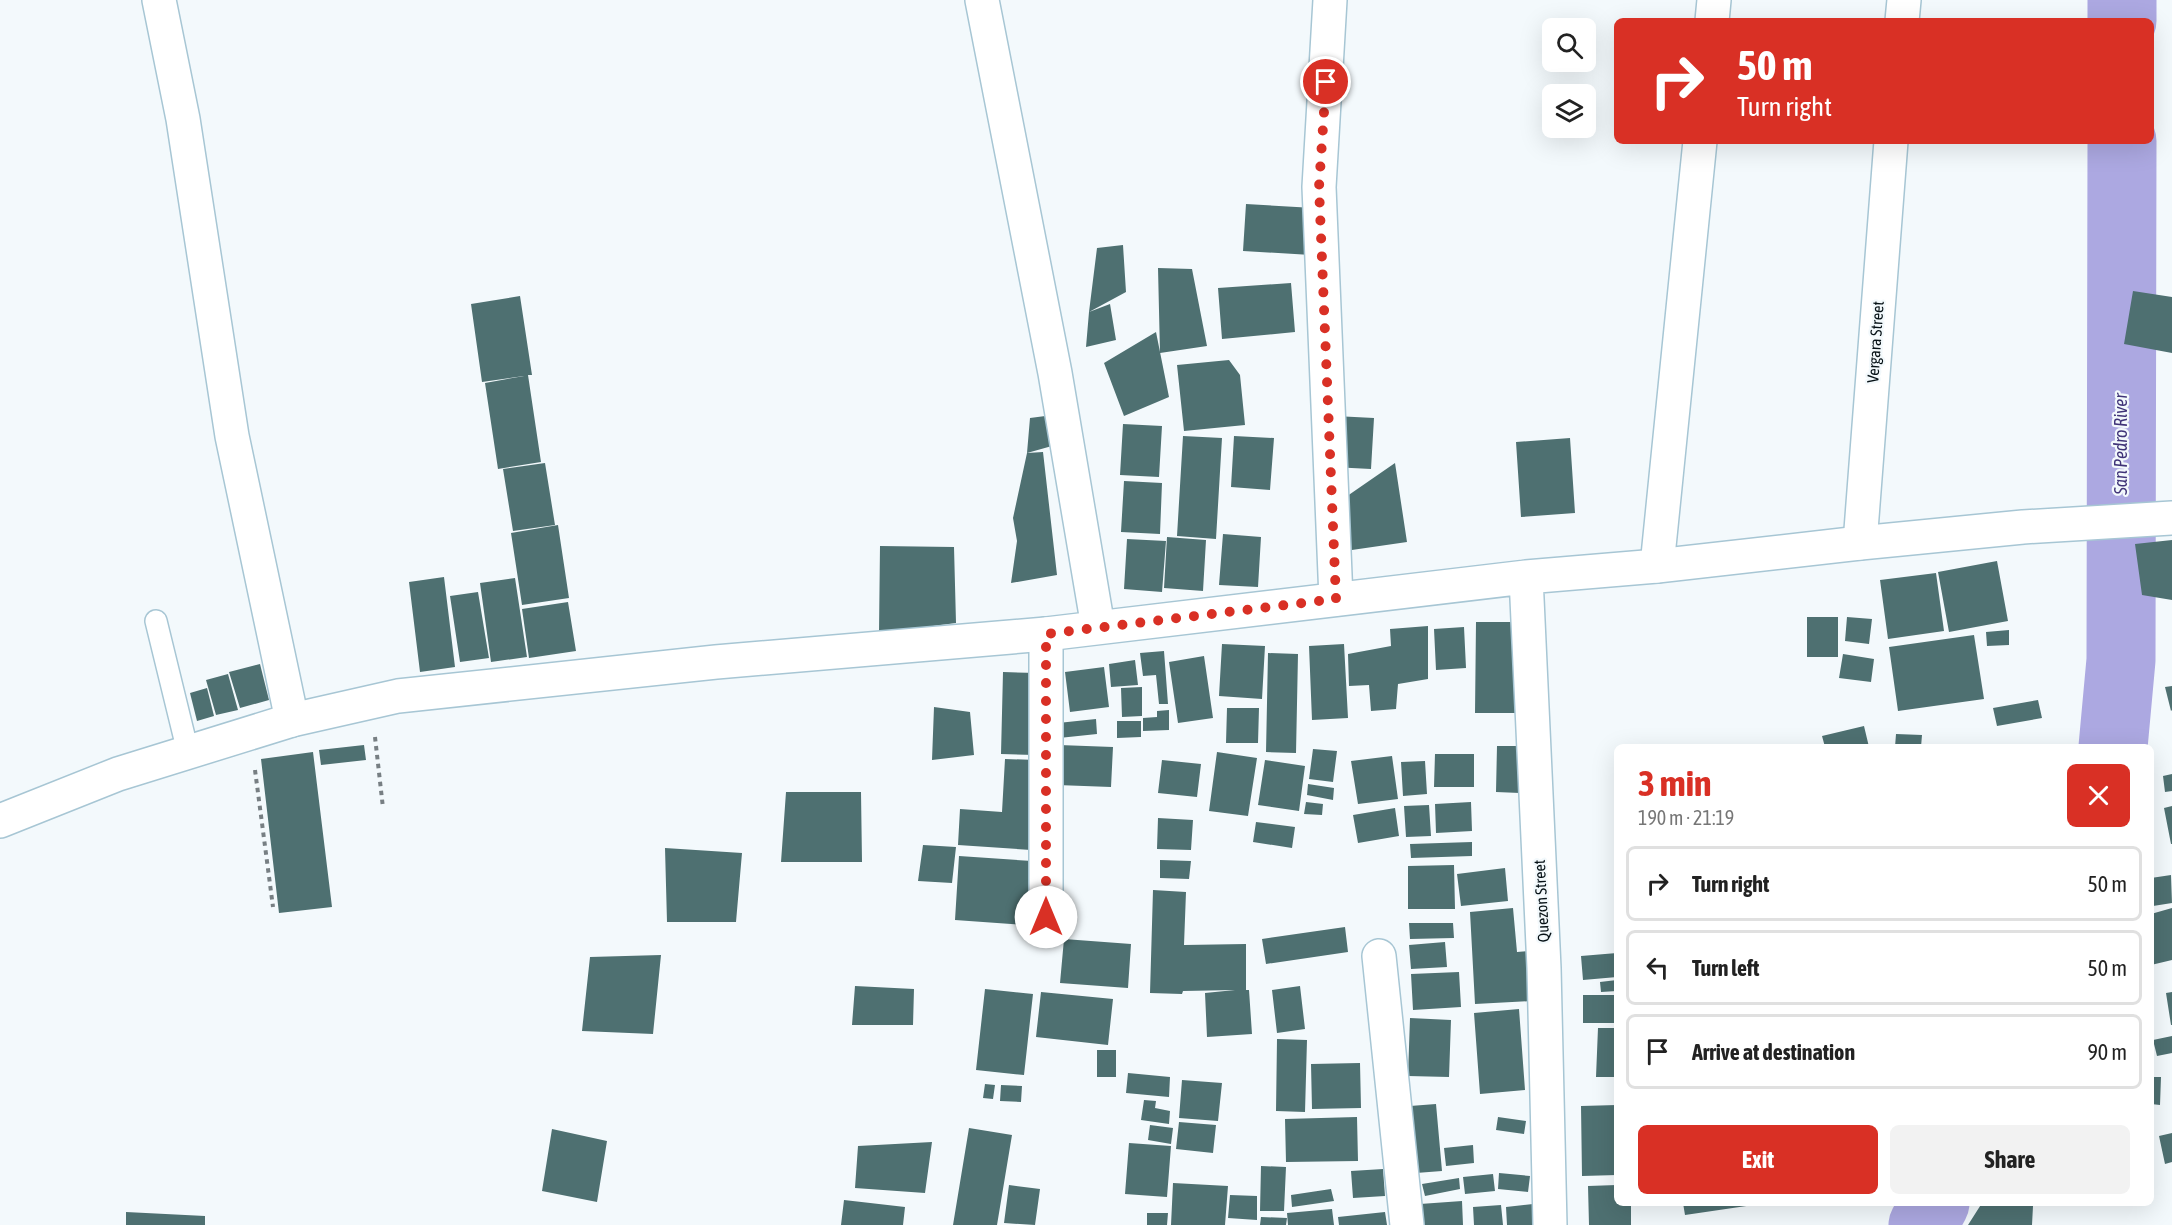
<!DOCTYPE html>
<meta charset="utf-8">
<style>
:root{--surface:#fff;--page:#f2f2f2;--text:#222;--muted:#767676;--line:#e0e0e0;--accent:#d93025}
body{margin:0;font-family:"Asap Condensed",sans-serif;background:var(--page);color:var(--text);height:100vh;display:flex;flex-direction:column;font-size:22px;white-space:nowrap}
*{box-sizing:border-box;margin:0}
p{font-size:20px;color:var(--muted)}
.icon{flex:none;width:33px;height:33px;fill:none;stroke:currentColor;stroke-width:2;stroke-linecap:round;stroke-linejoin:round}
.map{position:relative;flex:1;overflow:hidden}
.details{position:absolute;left:1614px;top:744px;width:540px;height:462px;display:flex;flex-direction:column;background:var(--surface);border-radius:9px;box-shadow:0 6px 24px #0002}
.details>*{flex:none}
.hud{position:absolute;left:1614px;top:18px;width:540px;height:126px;border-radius:9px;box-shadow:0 6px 24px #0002;background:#d93025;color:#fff;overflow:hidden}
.tools{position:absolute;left:1542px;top:18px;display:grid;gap:12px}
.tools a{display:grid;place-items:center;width:54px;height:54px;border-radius:9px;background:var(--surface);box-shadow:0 6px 24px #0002;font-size:30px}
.pin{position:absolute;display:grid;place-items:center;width:51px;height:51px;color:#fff;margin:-26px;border:3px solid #fff;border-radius:50%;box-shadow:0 2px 6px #0007}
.me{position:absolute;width:66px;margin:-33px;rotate:0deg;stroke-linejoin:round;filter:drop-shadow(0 0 4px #0008)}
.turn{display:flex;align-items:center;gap:21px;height:126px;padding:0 24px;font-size:27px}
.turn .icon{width:78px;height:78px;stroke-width:2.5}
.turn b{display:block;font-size:42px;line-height:51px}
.round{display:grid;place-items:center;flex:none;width:63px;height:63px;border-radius:9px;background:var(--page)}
.summary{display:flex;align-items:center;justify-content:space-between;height:102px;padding:0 24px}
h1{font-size:36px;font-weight:700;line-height:45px;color:var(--accent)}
.primary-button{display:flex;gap:12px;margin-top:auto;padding:12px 24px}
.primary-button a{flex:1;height:69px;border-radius:9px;background:var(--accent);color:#fff;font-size:24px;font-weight:700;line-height:69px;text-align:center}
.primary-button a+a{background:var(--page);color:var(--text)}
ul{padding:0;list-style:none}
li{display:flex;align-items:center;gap:18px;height:75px;margin:0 12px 9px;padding:0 12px;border:3px solid var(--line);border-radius:9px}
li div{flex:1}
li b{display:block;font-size:22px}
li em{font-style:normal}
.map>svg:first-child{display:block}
</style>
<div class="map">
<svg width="2172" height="1225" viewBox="0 0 2172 1225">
<rect width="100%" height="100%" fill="#f3f9fc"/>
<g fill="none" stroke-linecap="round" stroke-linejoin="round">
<!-- river -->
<path stroke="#aca8e1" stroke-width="69" d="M2122,21V0
M2113,747L2121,660L2122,141
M1923,1225L1935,1203"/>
</g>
<!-- building -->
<path fill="#4e7071" d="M1246,204L1314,208L1311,255L1243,251Z
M1123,245L1126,292L1089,312L1097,248Z
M1158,268L1192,269L1207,346L1160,353Z
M1291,283L1295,332L1222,339L1218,288Z
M2133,291L2172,297V353L2124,344Z
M520,296L532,375H528L541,462L498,469L485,383L524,376L482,382L471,304Z
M1110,304L1116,340L1086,347L1089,312Z
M1156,332L1169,397L1124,416L1104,363Z
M1229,360L1240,375L1245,425L1184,431L1177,365Z
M1053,415L1059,444L1027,453L1030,418Z
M1335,416L1374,418L1371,469L1332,467Z
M1123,424L1162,426L1159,477L1120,475Z
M1183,436L1222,438L1216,539L1177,536Z
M1234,436L1274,438L1270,490L1231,487Z
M1570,438L1575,513L1521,517L1516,442Z
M1043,452L1057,575L1011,583L1017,541L1013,518L1027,453Z
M545,463L555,525L513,531L503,469Z
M1395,463L1407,542L1338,552L1340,501Z
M1124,481L1162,483L1160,534L1121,532Z
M558,525L569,598L522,605L511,533Z
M1223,534L1261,537L1258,587L1219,585Z
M1167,537L1206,540L1203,591L1164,588Z
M1127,539L1166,541L1162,592L1124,589Z
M2172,540V600L2142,595L2135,544Z
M880,546L954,547L956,623L879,633Z
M1997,561L2008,621L1949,632L1938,572Z
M1936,573L1944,631L1888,639L1880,580Z
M444,577L455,667L420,672L409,582Z
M515,578L527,657L491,662L480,583Z
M478,592L489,658L460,662L450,596Z
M568,602L576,651L529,658L522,609Z
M1807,617H1838V657H1807Z
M1847,617L1872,619L1869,644L1845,641Z
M1476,622H1521L1520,713H1475Z
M1428,626V679L1398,684L1396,709L1371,711L1369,685L1349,686L1348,654L1391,646L1390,629Z
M1464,627L1466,668L1436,670L1434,629Z
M2009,630V645L1987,646L1986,632Z
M1974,635L1984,699L1898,711L1889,647Z
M1222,644L1265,646L1262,699L1219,696Z
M1344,644L1348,718L1312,720L1309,646Z
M1164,651L1168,704H1159L1156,675L1143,676L1140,653Z
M1268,653L1298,654L1296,753L1266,752Z
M1843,654L1874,659L1871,682L1839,678Z
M1204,656L1213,718L1178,723L1169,662Z
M1135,660L1138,685L1111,687L1109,664Z
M260,664L269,700L240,708L229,672Z
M1104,667L1109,707L1070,712L1065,672Z
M1003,672L1037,673L1035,755L1001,754Z
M228,674L238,710L216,715L206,680Z
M2172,686V710L2171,711L2165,687Z
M1142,687V716L1122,717L1121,688Z
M207,688L214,716L197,721L190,693Z
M2038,700L2042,718L1997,726L1993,708Z
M934,707L970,712L974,755L932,760Z
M1227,708H1259L1258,743H1226Z
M1169,710V730L1143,731V718L1157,717V711Z
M1096,719L1097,734L1059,738L1058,723Z
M1117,721H1141V737L1117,738Z
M1864,726L1869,747H1825L1822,736Z
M1896,734L1922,735L1921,747H1895Z
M364,745L366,760L321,765L319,750Z
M1059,745L1113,747L1111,787L1057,785Z
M1497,746H1521L1520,793L1496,792Z
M1313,749L1337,751L1333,782L1309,779Z
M313,752L332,907L279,913L261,759Z
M1217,752L1257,758L1248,816L1209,811Z
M1435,754H1474V787H1434Z
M1392,756L1398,799L1358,804L1351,761Z
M1005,759L1036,760L1031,850L958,845L960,809L1002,812Z
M1162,760L1201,764L1197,797L1158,793Z
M1265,760L1305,766L1299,811L1258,805Z
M1425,761L1427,794L1403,796L1401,762Z
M2172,774V791L2165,792L2163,776Z
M1308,784L1334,788L1333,800L1307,795Z
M786,792H861L862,862H781Z
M1306,802L1323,804L1322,815L1304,814Z
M1471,802L1472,831L1436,833L1435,804Z
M1429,805L1431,836L1406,837L1404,806Z
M2172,806V844H2171L2164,808Z
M1395,808L1399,836L1358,843L1353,815Z
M1158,818L1193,820L1191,850L1157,849Z
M1256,822L1295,827L1292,848L1253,842Z
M1472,842V856L1411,858L1410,844Z
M923,845L956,847L952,883L918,881Z
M665,848L742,853L736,922H667Z
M959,856L1032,861L1027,925L955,920Z
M1160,860L1191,861L1189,879L1160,878Z
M1454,865L1455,909H1408V866Z
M1505,868L1508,901L1461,906L1457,874Z
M2171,875L2172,903L2153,906L2151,878Z
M1153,890L1186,892L1184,945L1246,944V990H1249L1252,1034L1207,1037L1205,993L1235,990L1183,991L1182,994L1150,993Z
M1513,908L1517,952L1529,951L1532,1001L1475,1004L1470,912Z
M2172,908V960L2151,965V914Z
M1409,923H1453L1454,938L1410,939Z
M1345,927L1348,952L1266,964L1262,939Z
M1064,939L1131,944L1128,988L1060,983Z
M1445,942L1447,967L1411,969L1409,945Z
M1617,953V977L1583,980L1581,956Z
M661,955L653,1034L582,1031L590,957Z
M1459,972L1461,1007L1413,1010L1411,974Z
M1617,980V991L1601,992L1600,982Z
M855,986L914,989L913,1025H852Z
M1300,986L1305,1029L1277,1033L1272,990Z
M985,989L1033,994L1024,1075L976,1070Z
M1041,992L1113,999L1108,1045L1036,1037Z
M2172,992V1025H2171L2166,993Z
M1583,995H1617V1023H1583Z
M1519,1009L1525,1090L1480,1094L1474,1013Z
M1410,1018L1451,1020L1449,1077L1408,1076Z
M1598,1028H1617V1077H1596Z
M2172,1036V1053L2157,1056L2153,1040Z
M1277,1039L1307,1040L1305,1112L1276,1111Z
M1097,1050H1116V1077H1097Z
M1360,1063L1361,1108L1312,1109L1311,1064Z
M1128,1073L1170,1077L1169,1097L1126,1093Z
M2151,1077H2161L2160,1105L2151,1104Z
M1182,1080L1222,1083L1218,1121L1179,1118Z
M985,1084L995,1085L993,1099L983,1098Z
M1001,1085L1022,1086L1021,1102L1000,1101Z
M1144,1100L1156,1101L1155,1108L1170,1111L1169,1124L1141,1120Z
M1436,1104L1442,1171L1416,1173L1410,1106Z
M1617,1105V1175L1582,1176L1581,1106Z
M1357,1117L1358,1161L1286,1162L1285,1119Z
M1498,1117L1526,1121L1524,1134L1496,1130Z
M1179,1122L1216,1125L1213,1153L1176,1149Z
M1150,1125L1173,1128L1171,1144L1148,1140Z
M969,1128L1012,1135L997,1225H953Z
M552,1129L607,1141L597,1202L542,1191Z
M2172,1133V1162L2165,1164L2159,1136Z
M932,1142L925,1193L855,1188L858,1146Z
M1129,1143L1171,1146L1167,1197L1125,1194Z
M1473,1145L1474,1163L1446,1166L1444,1148Z
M1261,1166L1286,1167L1284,1211H1260Z
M1383,1169L1385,1196L1353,1198L1351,1171Z
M1499,1173L1530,1176L1528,1192L1498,1189Z
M1493,1174L1495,1191L1465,1194L1463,1177Z
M1459,1178L1460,1189L1425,1196L1422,1184Z
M1173,1183L1228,1186L1225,1225H1171Z
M1009,1185L1040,1189L1035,1225L1004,1223Z
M1617,1185V1203H1631V1225H1589L1588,1186Z
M1331,1189L1334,1201L1292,1207L1291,1195Z
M1230,1195L1257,1196V1220L1228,1218Z
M844,1200L905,1207L903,1225H841Z
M1462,1201L1463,1225H1421L1420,1204Z
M1542,1203L1543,1225H1507L1506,1207Z
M1683,1203H1760V1204L1685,1215Z
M1982,1203L2033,1206L2032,1225H1968Z
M1501,1205L1503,1225H1474L1473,1207Z
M1332,1209L1334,1225H1288L1287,1213Z
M126,1212L205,1216V1225H126Z
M1385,1212L1387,1225H1339L1338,1217Z
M1147,1213H1168L1167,1225H1147Z
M1261,1217L1287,1218L1286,1225H1260Z"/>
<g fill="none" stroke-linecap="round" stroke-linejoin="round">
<defs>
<path id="service" d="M156,621L188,752"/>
<path id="minor" d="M159,0L183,119L232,436L292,720
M982,0L1055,373L1098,627
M1330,0L1319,187L1336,599
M1712,21L1714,0
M1902,21L1904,0
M1860,543L1891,141
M1657,566L1700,141
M1046,634V917
M1379,956L1407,1225"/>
<path id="tertiary" d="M1526,577L1544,968L1550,1225
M0,821L118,774L292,720L398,696L716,662L1046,634L1526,577L1657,566L1860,543L2023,527L2172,518"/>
</defs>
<!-- service casing -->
<use href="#service" stroke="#a7c6d4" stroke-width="24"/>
<!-- minor casing -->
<use href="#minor" stroke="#a7c6d4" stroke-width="36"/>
<!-- tertiary casing -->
<use href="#tertiary" stroke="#a7c6d4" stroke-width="36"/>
<!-- path -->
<path stroke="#777f83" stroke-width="4" stroke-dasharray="4.5 4.5" stroke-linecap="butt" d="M375,737L383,808
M255,770L273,907"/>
<!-- service -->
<use href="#service" stroke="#fff" stroke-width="21"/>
<!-- minor -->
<use href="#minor" stroke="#fff" stroke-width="33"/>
<!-- tertiary -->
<use href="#tertiary" stroke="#fff" stroke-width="33"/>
</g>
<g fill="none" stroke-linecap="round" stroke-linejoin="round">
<!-- route -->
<path stroke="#d93025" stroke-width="10" stroke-dasharray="0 18" d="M1046,917V634L1336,599L1319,187L1326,82"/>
</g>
<g text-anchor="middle" stroke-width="4.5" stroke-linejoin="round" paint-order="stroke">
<!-- street labels -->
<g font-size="16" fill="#061116" stroke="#f3f9fc">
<text transform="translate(1875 342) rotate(-86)" y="6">Vergara Street</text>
<text transform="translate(1541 901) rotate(-93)" y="6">Quezon Street</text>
</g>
<!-- water labels -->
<g font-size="18" font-style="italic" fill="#403478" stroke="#f3f9fc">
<text transform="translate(2121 444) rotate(-90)" y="6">San Pedro River</text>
</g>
</g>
</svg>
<div class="tools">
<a><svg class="icon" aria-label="search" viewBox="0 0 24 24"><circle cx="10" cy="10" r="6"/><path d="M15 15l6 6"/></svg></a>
<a><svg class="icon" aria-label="layers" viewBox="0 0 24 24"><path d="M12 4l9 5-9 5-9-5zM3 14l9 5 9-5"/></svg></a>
</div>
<div class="pin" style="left:1326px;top:82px;background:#d93025"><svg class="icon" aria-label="arrive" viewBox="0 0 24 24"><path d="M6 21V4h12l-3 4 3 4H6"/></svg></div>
<svg class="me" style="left:1046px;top:917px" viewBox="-20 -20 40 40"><circle r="19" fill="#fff"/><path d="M0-13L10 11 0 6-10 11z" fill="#d93025"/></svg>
<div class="hud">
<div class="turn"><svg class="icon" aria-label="right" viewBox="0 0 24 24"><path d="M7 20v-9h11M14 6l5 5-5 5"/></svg><div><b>50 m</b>Turn right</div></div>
</div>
<section class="details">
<div class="summary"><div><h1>3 min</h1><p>190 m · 21:19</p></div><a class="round" style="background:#d93025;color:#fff"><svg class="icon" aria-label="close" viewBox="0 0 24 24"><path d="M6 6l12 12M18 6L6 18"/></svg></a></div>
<ul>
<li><svg class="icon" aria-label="right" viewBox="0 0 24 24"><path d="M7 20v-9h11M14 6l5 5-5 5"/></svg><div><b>Turn right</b></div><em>50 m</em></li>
<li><svg class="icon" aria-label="left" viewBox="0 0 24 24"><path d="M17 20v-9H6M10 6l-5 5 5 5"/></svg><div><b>Turn left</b></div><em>50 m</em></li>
<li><svg class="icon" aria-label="arrive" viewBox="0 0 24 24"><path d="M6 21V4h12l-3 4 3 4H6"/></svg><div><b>Arrive at destination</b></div><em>90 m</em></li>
</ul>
<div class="primary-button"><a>Exit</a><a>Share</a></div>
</section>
</div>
